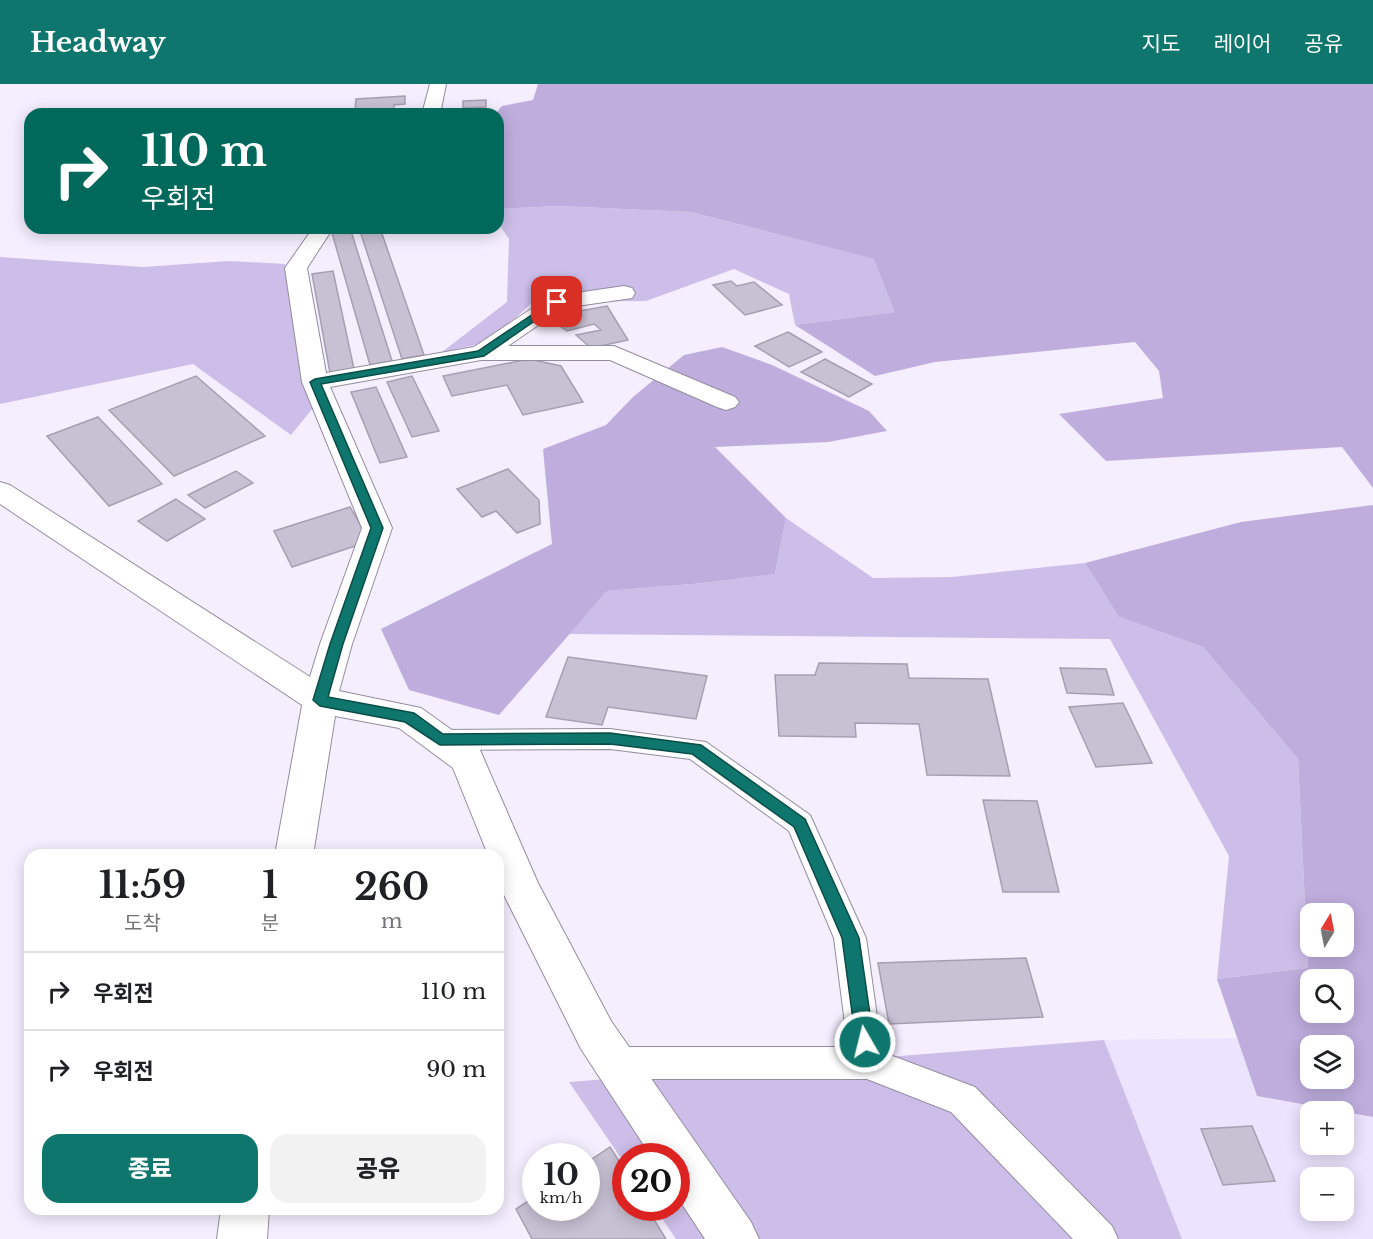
<!DOCTYPE html>
<html lang="ko">
<meta charset="utf-8">
<style>
:root{--surface:#fff;--page:#f2f2f2;--text:#202124;--muted:#757577;--line:#e0e0e0;--accent:#0f766e}
body{margin:0;font-family:"Libre Baskerville","Noto Sans KR",serif;background:var(--page);color:var(--text);height:100vh;display:flex;flex-direction:column;font-size:22px;white-space:nowrap}
*{box-sizing:border-box;margin:0}
p{font-size:20px;color:var(--muted)}
.icon{flex:none;width:33px;height:33px;fill:none;stroke:currentColor;stroke-width:2;stroke-linecap:round;stroke-linejoin:round}
.map{position:relative;flex:1;overflow:hidden}
.panel{position:absolute;left:24px;top:765px;width:480px;height:366px;display:flex;flex-direction:column;background:var(--surface);border-radius:18px;box-shadow:0 3px 15px #0003}
.panel>*{flex:none}
.banner{position:absolute;left:24px;top:24px;width:480px;height:126px;border-radius:18px;box-shadow:0 3px 15px #0003;background:#00695c;color:#fff;overflow:hidden}
.needle{width:39px;rotate:10deg}
.buttons{position:absolute;left:1300px;top:819px;display:grid;gap:12px}
.buttons a{display:grid;place-items:center;width:54px;height:54px;border-radius:12px;background:var(--surface);box-shadow:0 3px 15px #0003;font-size:30px}
.speed{position:absolute;left:522px;top:1059px;display:flex;gap:12px;font-size:30px;font-weight:700;text-align:center}
.speed>*{display:grid;place-content:center;width:78px;height:78px;border-radius:50%;background:var(--surface);box-shadow:0 3px 15px #0003;line-height:1}
.speed small{font-size:15px;font-weight:400}
.speed .limit{border:9px solid #d22;background:#fff;color:#111}
.pin{position:absolute;display:grid;place-items:center;width:51px;height:51px;color:#fff;margin:-26px;border-radius:12px;box-shadow:0 3px 9px #0006}
.me{position:absolute;width:66px;margin:-33px;rotate:352deg;stroke-linejoin:round;filter:drop-shadow(0 0 4px #0008)}
.turn{display:flex;align-items:center;gap:21px;height:126px;padding:0 18px;font-size:27px}
.turn .icon{width:78px;height:78px;stroke-width:2.5}
.turn b{display:block;font-size:42px;line-height:51px}
.eta{display:flex;justify-content:space-evenly;align-items:center;height:102px;text-align:center}
.eta b{font-size:36px;font-weight:800;line-height:42px}
.button{display:flex;gap:12px;margin-top:auto;padding:12px 18px}
.button a{flex:1;height:69px;border-radius:18px;background:var(--accent);color:#fff;font-size:24px;font-weight:800;line-height:69px;text-align:center}
.button a+a{background:var(--page);color:var(--text)}
ul{padding:0;list-style:none}
li{display:flex;align-items:center;gap:18px;height:78px;padding:0 18px;border-top:2px solid var(--line)}
li div{flex:1}
li b{display:block;font-size:22px}
li em{font-style:normal}
header{display:flex;align-items:center;gap:36px;box-sizing:border-box;height:84px;padding:0 30px;background:var(--accent);color:#fff}
header strong{font-size:28px}
nav{display:flex;gap:33px;margin-inline-start:auto;font-size:21px}
.map>svg:first-child{display:block}
</style>
<header>
<strong>Headway</strong>
<nav><a>지도</a><a>레이어</a><a>공유</a></nav>
</header>
<div class="map">
<svg width="1373" height="1155" viewBox="0 0 1373 1155">
<rect width="100%" height="100%" fill="#f4eefe"/>
<!-- built -->
<path fill="#ece3fe" fill-rule="evenodd" d="M1237,954L1257,1012L1344,1028H1311V1060H1344V1028L1373,1033V1155H1182L1104,956ZM1311,1094H1344V1126H1311Z"/>
<!-- green -->
<path fill="#cdbee9" d="M557,122L691,128L875,175L896,228L795,241L789,210L734,185L646,217L533,218L489,258L442,268L507,218L509,155L498,139V125Z
M0,173L143,183L229,177L285,180L317,319L291,351L193,280L0,320Z
M786,434L873,494L952,493L1085,479L1119,533L1203,563L1298,675L1308,884L1217,895L1229,772L1110,555L569,550L607,507L704,499L775,490Z
M1104,956L1182,1155H676L655,1124H676V1072H626L625,1080L569,998Z"/>
<!-- forest -->
<path fill="#bfadde" fill-rule="evenodd" d="M538,0H1373V404L1342,363L1106,377L1059,330L1163,314L1159,287L1135,258L935,278L875,292L795,241L895,228L874,175L691,128L557,122L498,125V30H495L502,22L533,16Z
M722,263L772,281L869,327L887,347L828,358L715,363L786,434L775,490L704,499L607,507L499,631L409,606L381,545L552,460L543,365L606,341L633,313L684,271Z
M1373,421V1033L1257,1012L1217,895L1308,884L1298,675L1203,563L1119,533L1085,479L1241,438ZM1311,830H1344V862H1311ZM1311,896H1344V928H1311ZM1311,962H1344V994H1311Z"/>
<!-- building -->
<path fill="#c8c1d4" stroke="#a69fb2" stroke-width="1.5" d="M405,12V20L394,21V25L355,27L356,15Z
M486,16V23L463,24V17Z
M359,144H380L424,271L402,275Z
M351,147L392,277L370,281L332,149Z
M333,187L354,285L330,289L312,190Z
M731,197L737,202L754,198L782,221L745,231L713,201Z
M607,222L628,256L591,264L576,251L601,246L594,240L567,247L547,233Z
M788,248L822,268L789,283L755,262Z
M529,275L561,282L583,318L523,331L507,301L452,312L443,292Z
M825,275L872,300L849,313L801,288Z
M196,292L265,352L174,392L109,326Z
M412,292L439,347L412,353L387,298Z
M376,303L407,373L380,379L351,308Z
M98,333L162,400L109,422L47,352Z
M508,385L539,416L540,440L517,449L496,427L482,433L457,405Z
M236,387L253,399L205,424L188,411Z
M176,415L205,435L167,457L138,437Z
M350,423L370,457L292,483L274,447Z
M568,573L707,592L696,635L608,623L602,641L546,633Z
M819,579L907,580L909,594L988,595L1010,692L927,691L919,640L855,639L856,653L779,652L775,591H815Z
M1060,584L1106,585L1114,611L1067,609Z
M1123,619L1152,679L1096,683L1069,623Z
M983,716L1037,717L1059,808H1003Z
M1026,874L1043,933L889,940L878,879Z
M1252,1042L1275,1097L1223,1101L1201,1045Z
M610,1063L626,1088V1124H647L666,1155H532L516,1125L536,1112V1124H586V1079Z"/>
<g fill="none" stroke-linecap="round" stroke-linejoin="round">
<defs>
<path id="lane" d="M610,645L706,658L810,731L866,854L882,968L975,1003L1112,1142L1118,1155H1073L951,1028L867,995H615L603,991L598,979L603,967L615,963H848L834,854L789,747L690,675L610,665L440,666L430,663L426,656L430,649L440,646Z"/>
<path id="street" d="M430,0H446L440,30H422Z
M313,144H333L307,184L326,289L474,263L549,213L624,202L632,204L635,209L632,214L563,224L508,262H614L735,313L739,318L735,323L726,326L717,323L610,276H481L330,303L392,444L352,560L339,607L421,624L480,666L538,799L611,937L751,1138L759,1155H705L676,1111V1072H651L581,965L501,805L498,797V771H488L453,684L399,644L335,632L313,771H275L303,616L320,560L362,444L302,298L285,184Z
M221,1125H269L267,1155H217Z"/>
<path id="secondary" d="M0,398L10,401L332,607L337,616L332,625L320,629L308,625L0,420Z"/>
</defs>
<!-- lane casing -->
<use href="#lane" stroke="#948d9f" stroke-width="2"/>
<!-- street casing -->
<use href="#street" stroke="#948d9f" stroke-width="2"/>
<!-- secondary casing -->
<use href="#secondary" stroke="#948d9f" stroke-width="2"/>
<!-- lane -->
<use href="#lane" fill="#fff" fill-rule="evenodd"/>
<!-- street -->
<use href="#street" fill="#fff" fill-rule="evenodd"/>
<!-- secondary -->
<use href="#secondary" fill="#fff" fill-rule="evenodd"/>
</g>
<!-- route -->
<path fill="#0f766e" stroke="#0a4d48" stroke-width="1.5" d="M554,216L562,218L484,272L321,300L383,444L343,560L328,613L414,629L443,650L610,649L701,661L805,735L859,854L874,958L871,964L865,966L858,964L856,958L842,854L794,743L692,670L610,660L440,661L405,638L320,622L313,616L330,560L371,444L310,298L315,295L478,267Z"/>
</svg>
<div class="buttons">
<a><svg class="needle" viewBox="-14 -14 28 28"><path d="M0-13l5 13h-10z" fill="#e53935"/><path d="M0 13l5-13h-10z" fill="#757577"/></svg></a>
<a><svg class="icon" aria-label="search" viewBox="0 0 24 24"><circle cx="10" cy="10" r="6"/><path d="M15 15l6 6"/></svg></a>
<a><svg class="icon" aria-label="layers" viewBox="0 0 24 24"><path d="M12 4l9 5-9 5-9-5zM3 14l9 5 9-5"/></svg></a>
<a>+</a>
<a>−</a>
</div>
<div class="speed"><div>10<small>km/h</small></div><div class="limit">20</div></div>
<div class="pin" style="left:557px;top:218px;background:#d93025"><svg class="icon" aria-label="arrive" viewBox="0 0 24 24"><path d="M6 21V4h12l-3 4 3 4H6"/></svg></div>
<svg class="me" style="left:865px;top:958px" viewBox="-20 -20 40 40"><circle r="17" fill="#0f766e" stroke="#fff" stroke-width="3"/><path d="M0-11L8 9 0 5-8 9z" fill="#fff"/></svg>
<div class="banner">
<div class="turn"><svg class="icon" aria-label="right" viewBox="0 0 24 24"><path d="M7 20v-9h11M14 6l5 5-5 5"/></svg><div><b>110 m</b>우회전</div></div>
</div>
<section class="panel">
<div class="eta">
<div><b>11:59</b><p>도착</p></div>
<div><b>1</b><p>분</p></div>
<div><b>260</b><p>m</p></div>
</div>
<ul>
<li><svg class="icon" aria-label="right" viewBox="0 0 24 24"><path d="M7 20v-9h11M14 6l5 5-5 5"/></svg><div><b>우회전</b></div><em>110 m</em></li>
<li><svg class="icon" aria-label="right" viewBox="0 0 24 24"><path d="M7 20v-9h11M14 6l5 5-5 5"/></svg><div><b>우회전</b></div><em>90 m</em></li>
</ul>
<div class="button"><a>종료</a><a>공유</a></div>
</section>
</div>
